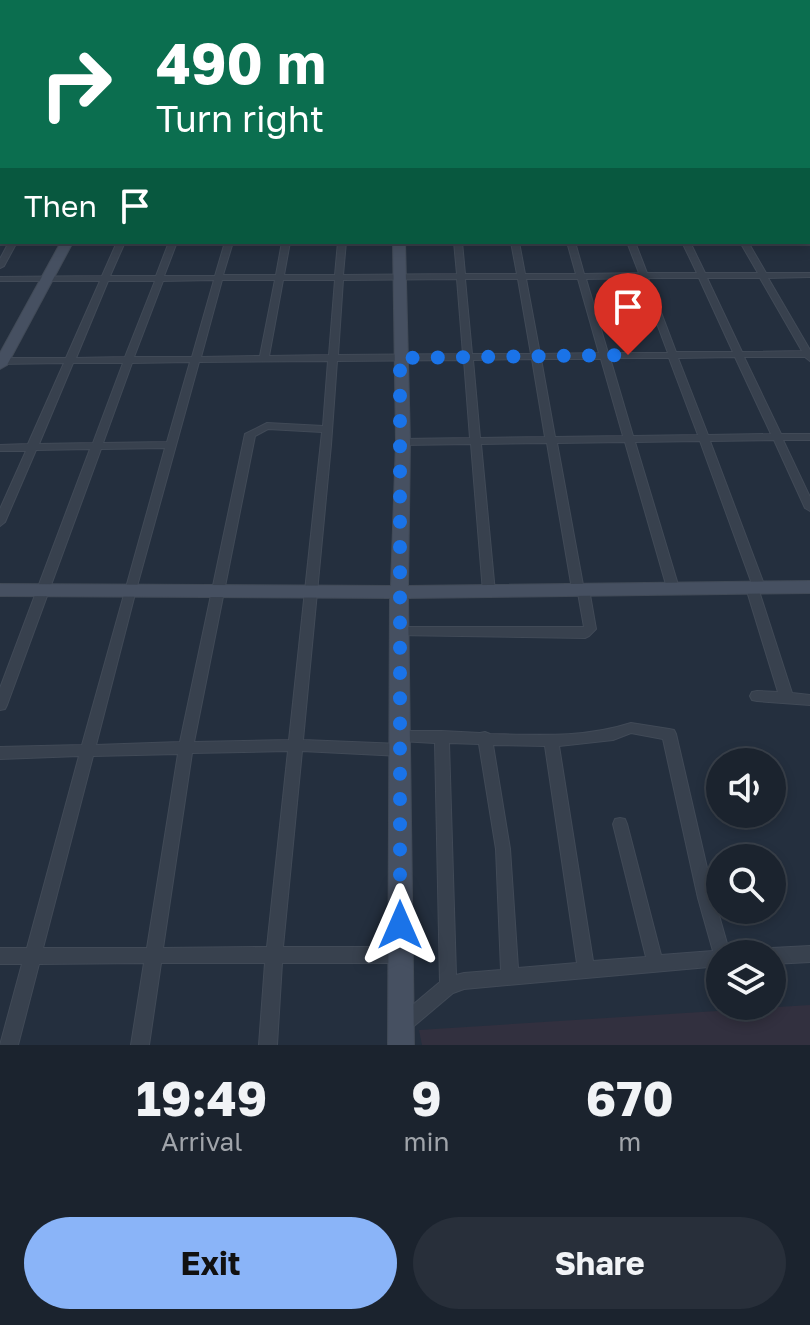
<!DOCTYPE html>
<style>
:root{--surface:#1b232e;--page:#282f3a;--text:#f1f3f6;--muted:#a0a4aa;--line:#39404a;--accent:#8ab4f8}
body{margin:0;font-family:"Golos Text",sans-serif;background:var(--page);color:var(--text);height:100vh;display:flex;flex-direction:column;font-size:30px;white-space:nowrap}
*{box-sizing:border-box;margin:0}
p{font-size:26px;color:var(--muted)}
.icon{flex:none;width:44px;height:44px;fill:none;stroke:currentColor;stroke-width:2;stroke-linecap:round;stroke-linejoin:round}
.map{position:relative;height:1045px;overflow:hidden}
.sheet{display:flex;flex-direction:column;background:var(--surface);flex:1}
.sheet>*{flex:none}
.top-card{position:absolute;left:0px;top:0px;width:810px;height:244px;box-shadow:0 4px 12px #0003,0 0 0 2px var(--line);background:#0b6e4f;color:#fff;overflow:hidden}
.tools{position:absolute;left:706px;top:748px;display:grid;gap:16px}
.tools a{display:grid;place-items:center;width:80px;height:80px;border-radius:50%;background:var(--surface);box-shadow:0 4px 12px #0003,0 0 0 2px var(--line);font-size:40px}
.pin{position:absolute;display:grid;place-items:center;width:68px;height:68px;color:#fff;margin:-82px -34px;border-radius:50% 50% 50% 0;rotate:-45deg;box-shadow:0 0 8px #0007}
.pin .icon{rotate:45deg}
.me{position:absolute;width:88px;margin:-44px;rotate:0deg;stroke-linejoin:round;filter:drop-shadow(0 0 6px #0008)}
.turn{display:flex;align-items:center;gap:28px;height:168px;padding:0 24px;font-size:36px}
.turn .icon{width:104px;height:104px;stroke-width:2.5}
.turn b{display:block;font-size:56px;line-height:68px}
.then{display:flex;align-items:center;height:76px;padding:0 24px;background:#0003;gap:16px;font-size:30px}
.eta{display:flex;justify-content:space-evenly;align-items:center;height:136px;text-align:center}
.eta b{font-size:48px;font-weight:700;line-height:56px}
.action{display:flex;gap:16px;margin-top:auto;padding:16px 24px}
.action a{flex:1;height:92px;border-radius:48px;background:var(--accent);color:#111;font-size:32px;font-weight:700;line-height:92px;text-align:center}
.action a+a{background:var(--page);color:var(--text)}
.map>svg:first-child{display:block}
</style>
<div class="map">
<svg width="810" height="1045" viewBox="0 0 810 1045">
<rect width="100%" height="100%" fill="#242f3e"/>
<!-- medical -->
<path fill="#32303f" d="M810,1005V1045H422L419,1030Z"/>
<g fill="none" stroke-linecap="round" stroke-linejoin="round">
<defs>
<path id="street" d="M160,0H164L163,2H159Z
M192,0H196L195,2H191Z
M224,0H228V2H224Z
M259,0H263L262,2H258Z
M292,0H296V2H292Z
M327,0H331L330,2H326Z
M363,0H367V2H363Z
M435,0H439V2H435Z
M469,0H473L474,2H470Z
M504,0H508L509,2H505Z
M541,0H545L546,2H542Z
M576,0H580L581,2H577Z
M611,0H615L616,2H612Z
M649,0H653L654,2H650Z
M682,0H686L687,2H683Z
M718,0H723L724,2H719Z
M753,0H758L759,2H754Z
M789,0H794L795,2H790Z
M808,18H810V22H808Z
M2,30V34L0,35V31Z
M808,37H810V41H808Z
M808,60L810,61V66L808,65Z
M2,63V67L0,68V64Z
M2,112V118L0,119V113Z
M808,129H810V133H808Z
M0,134H2V138H0Z
M808,169H810V176H808Z
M0,177H2V184H0Z
M808,218H810V222H808Z
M0,223H2V227H0Z
M9,242H17L4,266L0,268V259Z
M117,242H125L110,276H156L169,242H177L164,276H215L225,242H233L223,275H276L282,242H290L284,275H335L338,242H346L343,275L457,274L454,242H462L465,274H517L511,242H519L525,274H576L567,242H575L584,274L639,273L627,242H635L647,273H697L682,242H690L705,273H758L740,242H748L766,273H810V277L768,278L810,350V361L805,357H744L781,434H810V440H783L810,497V511L805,508L774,440L710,441L765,587L763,590L759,591L792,693L810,695V705L757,701L752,700L750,696L752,692L757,691L778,692L746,588L748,585L752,584L700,441L635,442L679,588L677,591H669L667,588L625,442L557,443L583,585L587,586L589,589L596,629L589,636L585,638L396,635L394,632L396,629L400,627H584L578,593L574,592L572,589L547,443L481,444L495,592L493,595H485L483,592L471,444L403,445L398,442L403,439L470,438L464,360L337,361L331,445L303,740L401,744L406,746L408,750L406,754L401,756L302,751L283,947H399L405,949L407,955L405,961L399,963H282L277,1045H259L265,963H161L149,1045H131L144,963L39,964L18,1045H0L22,964H0V948H27L79,756L0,759V747L82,745L165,448L101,449L7,705L5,709L0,710V688L90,449L36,450L5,522L0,526V509L26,451H0V445L28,444L64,363L0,364V358H66L100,281H0V277L102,276ZM640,278L668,353H608L586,279ZM648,278H699L733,352H676ZM707,278H760L802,351L742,352ZM457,279L463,354L338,355L343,280ZM465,279H518L531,354H472ZM526,279H578L599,353L540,354ZM214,280L192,357H134L163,281ZM222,280H275L260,356L201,357ZM283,280H335L329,355L269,356ZM108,281H155L125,357L76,358ZM735,357L771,434L708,435L678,358ZM610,358H669L698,435L633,436ZM532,359L545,437L480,438L473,360ZM541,359H601L623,436L555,437ZM328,361L323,426L267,423L245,434L180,742L96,745L136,590L199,362ZM190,362L167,442L103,443L132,363ZM73,363H123L93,443L39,444ZM268,429L322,432L289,740L194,742L255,436ZM288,751L267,947L163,948L192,753ZM178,754L147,948H43L93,756Z
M631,723L669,729L674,730L676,734L714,898L730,954H720V966L464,989L453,993L408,1031L402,1034L396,1031L393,1025L396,1019L440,982L435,743L400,741L395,740L393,736L395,732L400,731H442L480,733L485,732L490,734C538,735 585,738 631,723ZM631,733L663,739L698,898L713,951L661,955L627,824L625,819L620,818L615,819L613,824L646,957L593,961L559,746L613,740ZM449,743L479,744L496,849L501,970L464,973L456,975ZM493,745L545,746L577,963L518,968L510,849Z
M810,946V962L772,964V954H765L766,950L772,948Z"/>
<path id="secondary" d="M397,0H403V2H397Z
M810,93V99L808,100V94Z
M0,97H2V103H0Z
M61,242H73L7,365L0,369V353Z
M393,242H405L410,442L408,586L810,581V593L408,598L414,1045H388L390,598L0,596V584L391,586L396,442Z"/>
</defs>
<!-- street casing -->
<use href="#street" stroke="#414a57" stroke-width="2"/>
<!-- secondary casing -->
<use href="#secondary" stroke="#414a57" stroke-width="2"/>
<!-- street -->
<use href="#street" fill="#38414e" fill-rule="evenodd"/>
<!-- secondary -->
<use href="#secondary" fill="#465061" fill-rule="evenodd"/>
</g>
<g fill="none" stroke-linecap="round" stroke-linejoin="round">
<!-- route -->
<path stroke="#1a73e8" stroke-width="14" stroke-dasharray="0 25.2" d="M400,925V358L628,355"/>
</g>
</svg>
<div class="tools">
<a><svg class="icon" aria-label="sound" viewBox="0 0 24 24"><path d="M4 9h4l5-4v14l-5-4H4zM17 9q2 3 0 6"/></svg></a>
<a><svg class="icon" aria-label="search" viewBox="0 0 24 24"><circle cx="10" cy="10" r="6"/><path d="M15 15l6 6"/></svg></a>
<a><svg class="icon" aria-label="layers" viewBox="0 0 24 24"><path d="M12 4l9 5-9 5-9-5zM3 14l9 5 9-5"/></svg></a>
</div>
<div class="pin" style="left:628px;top:355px;background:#d93025"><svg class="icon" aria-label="arrive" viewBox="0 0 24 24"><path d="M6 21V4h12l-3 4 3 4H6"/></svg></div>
<svg class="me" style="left:400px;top:925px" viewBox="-20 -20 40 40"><path d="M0-17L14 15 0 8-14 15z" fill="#1a73e8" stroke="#fff" stroke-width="4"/></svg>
<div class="top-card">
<div class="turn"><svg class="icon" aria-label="right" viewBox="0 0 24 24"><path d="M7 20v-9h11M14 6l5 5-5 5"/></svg><div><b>490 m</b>Turn right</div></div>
<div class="then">Then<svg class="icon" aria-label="arrive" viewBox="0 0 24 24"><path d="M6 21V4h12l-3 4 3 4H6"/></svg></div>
</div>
</div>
<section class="sheet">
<div class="eta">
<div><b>19:49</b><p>Arrival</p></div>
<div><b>9</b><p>min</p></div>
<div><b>670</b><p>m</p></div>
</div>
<div class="action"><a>Exit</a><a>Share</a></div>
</section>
